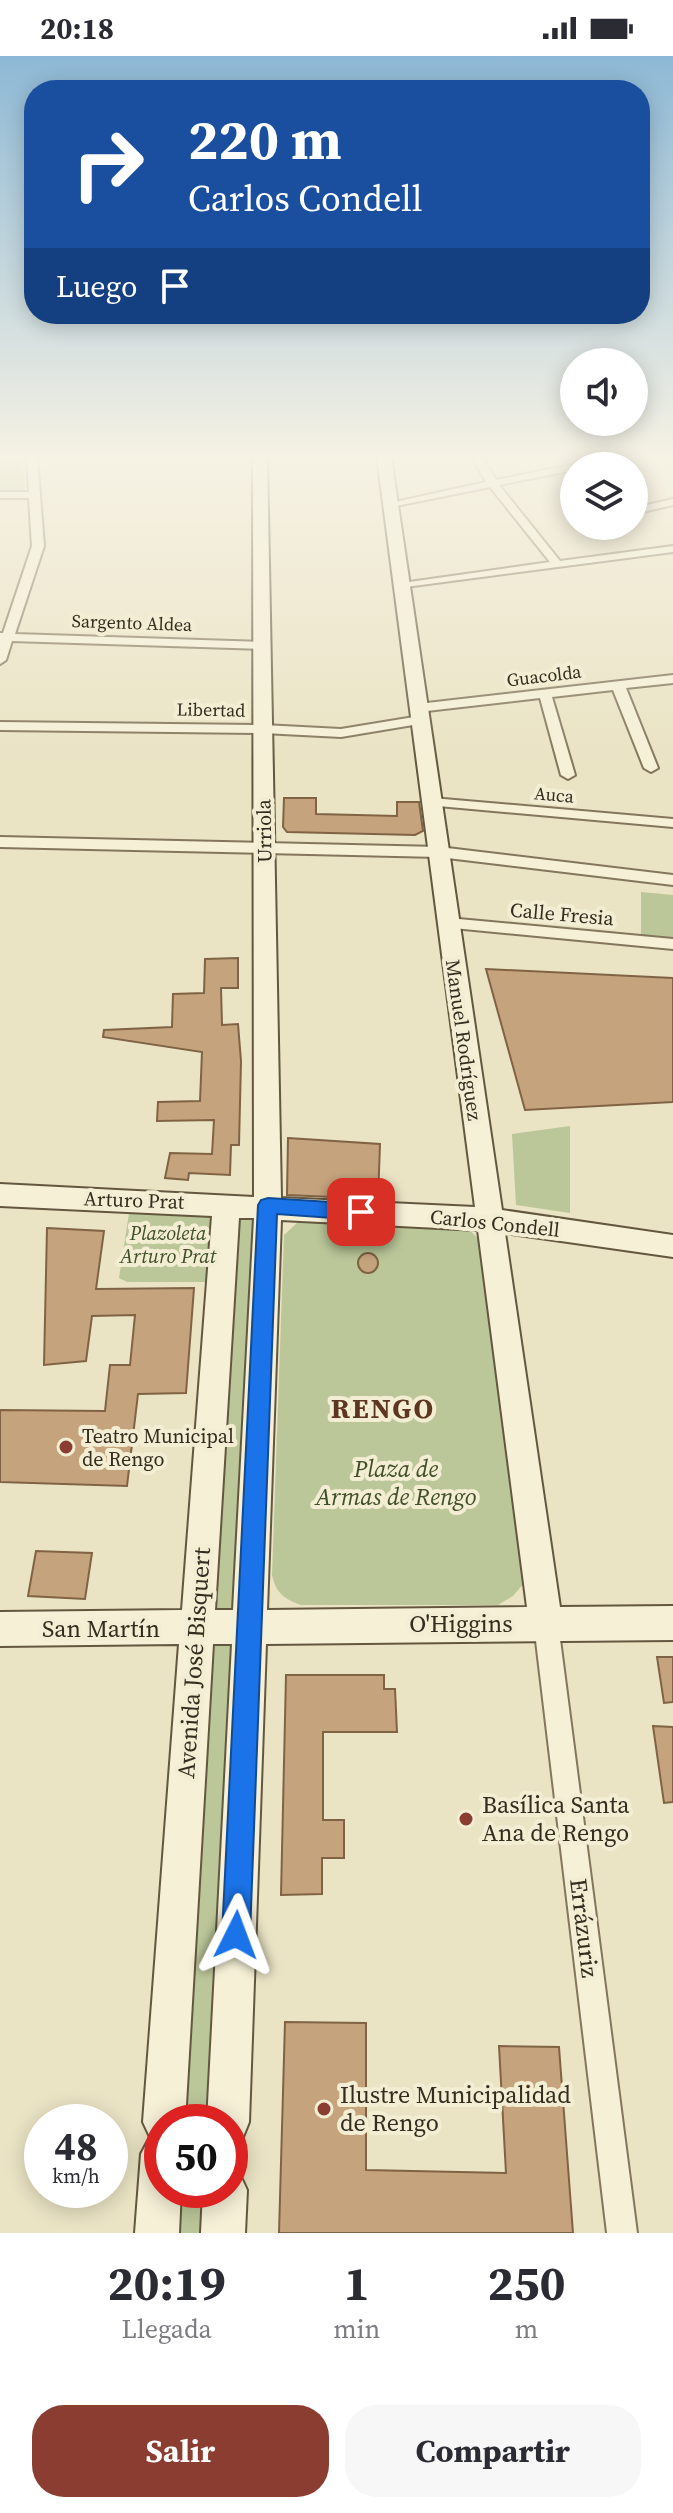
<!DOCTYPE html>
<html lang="es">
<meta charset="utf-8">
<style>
:root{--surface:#fff;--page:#f7f7f7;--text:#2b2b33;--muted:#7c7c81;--accent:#8c3d32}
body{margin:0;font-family:"Source Serif 4",serif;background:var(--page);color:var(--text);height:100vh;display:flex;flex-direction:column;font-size:30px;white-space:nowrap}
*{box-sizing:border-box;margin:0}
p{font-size:26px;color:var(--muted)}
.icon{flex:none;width:44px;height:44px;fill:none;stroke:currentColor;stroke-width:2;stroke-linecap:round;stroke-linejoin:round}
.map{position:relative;height:2177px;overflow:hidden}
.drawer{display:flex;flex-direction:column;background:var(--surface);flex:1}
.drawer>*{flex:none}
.banner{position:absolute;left:24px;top:24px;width:626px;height:244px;border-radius:32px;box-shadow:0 4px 20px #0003;background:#1a4fa0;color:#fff;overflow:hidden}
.tools{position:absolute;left:560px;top:292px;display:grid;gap:16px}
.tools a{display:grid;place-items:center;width:88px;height:88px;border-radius:50%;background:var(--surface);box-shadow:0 4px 20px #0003;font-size:40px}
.speed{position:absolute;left:24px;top:2048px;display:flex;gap:16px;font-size:40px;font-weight:700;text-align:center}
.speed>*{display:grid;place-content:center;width:104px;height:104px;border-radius:50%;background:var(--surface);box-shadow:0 4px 20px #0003;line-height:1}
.speed small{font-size:20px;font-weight:400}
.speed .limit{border:12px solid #d22;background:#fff;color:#111}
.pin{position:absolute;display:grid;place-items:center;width:68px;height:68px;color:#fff;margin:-34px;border-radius:16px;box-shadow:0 4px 12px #0006}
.me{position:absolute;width:88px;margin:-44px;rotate:3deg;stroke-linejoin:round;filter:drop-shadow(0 0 6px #0008)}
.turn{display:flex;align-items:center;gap:28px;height:168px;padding:0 32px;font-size:36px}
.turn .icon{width:104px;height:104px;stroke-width:2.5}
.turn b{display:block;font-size:56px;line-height:68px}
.then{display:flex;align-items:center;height:76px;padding:0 32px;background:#0003;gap:16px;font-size:30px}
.eta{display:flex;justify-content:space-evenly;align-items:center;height:136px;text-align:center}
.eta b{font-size:48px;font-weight:700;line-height:56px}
.primary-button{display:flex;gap:16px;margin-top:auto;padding:16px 32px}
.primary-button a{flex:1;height:92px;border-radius:32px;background:var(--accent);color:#fff;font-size:32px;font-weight:700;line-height:92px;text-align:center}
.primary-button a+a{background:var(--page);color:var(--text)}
.status{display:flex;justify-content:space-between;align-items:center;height:56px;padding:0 40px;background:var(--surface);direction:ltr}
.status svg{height:22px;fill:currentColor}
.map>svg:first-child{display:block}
</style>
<div class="status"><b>20:18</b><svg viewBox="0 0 49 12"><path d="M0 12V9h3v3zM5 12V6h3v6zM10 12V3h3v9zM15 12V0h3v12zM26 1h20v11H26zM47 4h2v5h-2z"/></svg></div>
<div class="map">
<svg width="673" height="2177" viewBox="0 0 673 2177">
<rect width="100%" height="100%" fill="#eae3c4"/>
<!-- green -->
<path fill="#bbc799" d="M0,401H22L25,435H0Z
M641,836L673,839V883L641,880Z
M570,1070V1157L516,1149L512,1078Z
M130,1151L200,1152L217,1167L214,1226H127L119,1222Z
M232,1160L263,1161L220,2066H172Z
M307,1162L465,1170L480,1184L525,1526L513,1540L498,1549H301C284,1543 276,1537 272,1519L284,1179L298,1166Z
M168,2134H217L215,2177H165Z"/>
<!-- building -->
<path fill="#c5a47d" stroke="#806344" stroke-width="2" d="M284,742H316V758L397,760V746H419L423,775L415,779L287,776L283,771Z
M238,902V932H221L222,969L238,968L241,1005L239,1089H231L230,1119L189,1117L188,1124L165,1122L170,1097L212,1098L214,1064L157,1065L158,1046L200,1045L202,996L103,981L104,974L172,971L173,938L204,937L205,903Z
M486,913L673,922V1046L525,1054Z
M288,1082L380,1088L378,1143L287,1139Z
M47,1172L104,1175L96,1233L194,1232L186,1337L138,1338L127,1430L0,1426V1354L105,1355L110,1309H130L135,1259L92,1260L86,1305L44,1309Z
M358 1207a10 10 0 1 1 20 0a10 10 0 1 1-20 0Z
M36,1495L92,1497L85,1543L28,1540Z
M657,1601H673V1646L664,1647Z
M286,1619H384V1633H395L397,1676H323V1764H344V1802H322V1838L281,1839Z
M653,1670L673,1671V1746L664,1747Z
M285,1966L366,1967V2114L506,2117L499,1990L559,1991L573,2177H279Z"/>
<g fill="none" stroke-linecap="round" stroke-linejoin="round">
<defs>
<path id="street" d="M27,401H37L44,490L15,578L262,586L266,587V593L12,585L6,604L0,608V577H3L32,490L29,442H0V436H29Z
M472,401H482L496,424L610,401H628L594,410H574V414L499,429L560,505L673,490V496L398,532L396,530L402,527L550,506L490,431L391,451L386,448L486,426Z
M673,443V449L634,458V452Z
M673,619V627L626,632L658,712L651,716L644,712L613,634L552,641L575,719L568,723L561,719L540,642L418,656L412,652L418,648Z
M420,660L427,664L425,667L341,681L263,677L0,674V666L263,669L341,673Z
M432,742L673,763V771L427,749L425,746Z
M0,781L439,791L673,819V829L439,801L0,791Z
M448,862L673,883V893L443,871L440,867Z
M546,1556L554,1560L558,1568L637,2177H607L534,1568L538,1560Z"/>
<path id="secondary" d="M253,401H267L281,1142L475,1151L377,401H391L502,1154L673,1179V1201L505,1177L560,1551L673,1550V1584L266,1588L249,2066L243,2081L230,2086V2066H207L232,1588H213L185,2066H162V2134H181L179,2177H135L141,2098L150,2081L143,2066L179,1588L0,1590V1556L182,1554L212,1160L0,1150V1128L254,1141ZM239,1162H254L233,1554H215ZM281,1164L478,1174L527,1551L267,1554Z
M230,2114L240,2119L247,2134L245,2177H201L203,2134H230Z"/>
</defs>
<!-- street casing -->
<use href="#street" stroke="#83765c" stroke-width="4"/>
<!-- secondary casing -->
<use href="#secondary" stroke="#64573f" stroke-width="4"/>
<!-- street -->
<use href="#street" fill="#f5f0d6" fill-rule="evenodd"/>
<!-- secondary -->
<use href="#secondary" fill="#f5f0d6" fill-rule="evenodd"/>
</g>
<!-- sky -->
<linearGradient id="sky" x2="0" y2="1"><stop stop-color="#8db8d5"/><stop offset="0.57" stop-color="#f6f2e4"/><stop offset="1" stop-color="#f6f2e4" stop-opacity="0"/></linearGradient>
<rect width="673" height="705" fill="url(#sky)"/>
<!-- route -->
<path fill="#1a73e8" stroke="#114b97" stroke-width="2" d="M268,1142L361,1148L368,1151L370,1156L368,1161L361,1164L277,1158L250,1879L246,1888L236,1892L226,1888L222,1879L258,1149L261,1144Z"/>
<!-- markers -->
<g fill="#8c3d32" stroke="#f2edd3" stroke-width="3">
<circle cx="66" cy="1391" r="8"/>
<circle cx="466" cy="1763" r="8"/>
<circle cx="324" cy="2053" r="8"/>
</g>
<g text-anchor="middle" stroke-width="8" stroke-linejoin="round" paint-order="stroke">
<!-- far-street labels -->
<g font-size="18" fill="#342c1f" stroke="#f2edd3">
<text transform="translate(132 567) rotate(2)" y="6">Sargento Aldea</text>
<text transform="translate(544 620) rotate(-7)" y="6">Guacolda</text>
<text transform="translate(211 654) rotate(1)" y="6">Libertad</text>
<text transform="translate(554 739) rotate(5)" y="6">Auca</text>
</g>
<!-- street labels -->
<g font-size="20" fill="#342c1f" stroke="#f2edd3">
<text transform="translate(264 775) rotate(-91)" y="7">Urriola</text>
<text transform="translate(562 858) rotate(5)" y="7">Calle Fresia</text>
<text transform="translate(464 984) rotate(82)" y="7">Manuel Rodríguez</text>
<text transform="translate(134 1144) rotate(2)" y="7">Arturo Prat</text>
<text transform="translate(495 1167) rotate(6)" y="7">Carlos Condell</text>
</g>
<!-- park labels -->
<g font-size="20" font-style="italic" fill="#3f4f27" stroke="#f2edd3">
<text x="168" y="1184">Plazoleta<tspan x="168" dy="23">Arturo Prat</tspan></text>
</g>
<!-- poi labels -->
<g font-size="20" fill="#342c1f" stroke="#f2edd3" text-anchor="start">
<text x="82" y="1387">Teatro Municipal<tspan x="82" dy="23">de Rengo</tspan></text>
</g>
<!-- near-park labels -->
<g font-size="24" font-style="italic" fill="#3f4f27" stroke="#f2edd3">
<text x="396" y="1421">Plaza de<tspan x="396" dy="28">Armas de Rengo</tspan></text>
</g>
<!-- near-street labels -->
<g font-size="24" fill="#342c1f" stroke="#f2edd3">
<text x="461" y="1576">O'Higgins</text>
<text x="101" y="1581">San Martín</text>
<text transform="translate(194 1607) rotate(-86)" y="8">Avenida José Bisquert</text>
<text transform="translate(584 1872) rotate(83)" y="8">Errázuriz</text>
</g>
<!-- near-poi labels -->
<g font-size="24" fill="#342c1f" stroke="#f2edd3" text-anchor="start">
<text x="482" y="1757">Basílica Santa<tspan x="482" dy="28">Ana de Rengo</tspan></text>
<text x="340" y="2047">Ilustre Municipalidad<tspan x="340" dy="28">de Rengo</tspan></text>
</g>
<!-- district labels -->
<g font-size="28" font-weight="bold" letter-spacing="2" fill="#5d3622" stroke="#f2edd3">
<text x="383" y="1362">RENGO</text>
</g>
</g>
</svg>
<div class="tools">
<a><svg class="icon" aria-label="sound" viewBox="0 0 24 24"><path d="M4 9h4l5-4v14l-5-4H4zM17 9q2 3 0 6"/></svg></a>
<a><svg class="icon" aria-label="layers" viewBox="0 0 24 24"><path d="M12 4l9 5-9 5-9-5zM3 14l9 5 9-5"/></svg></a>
</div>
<div class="speed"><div>48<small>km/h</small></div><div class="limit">50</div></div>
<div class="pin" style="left:361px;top:1156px;background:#d93025"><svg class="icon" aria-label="arrive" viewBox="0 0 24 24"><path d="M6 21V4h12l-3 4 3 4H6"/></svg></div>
<svg class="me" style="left:236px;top:1879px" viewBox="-20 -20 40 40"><path d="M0-17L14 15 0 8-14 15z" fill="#1a73e8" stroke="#fff" stroke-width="4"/></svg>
<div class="banner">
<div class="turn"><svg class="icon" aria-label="right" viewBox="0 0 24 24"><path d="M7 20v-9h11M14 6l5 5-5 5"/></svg><div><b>220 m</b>Carlos Condell</div></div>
<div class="then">Luego<svg class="icon" aria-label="arrive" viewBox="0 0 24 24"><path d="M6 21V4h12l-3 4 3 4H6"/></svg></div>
</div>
</div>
<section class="drawer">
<div class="eta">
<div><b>20:19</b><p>Llegada</p></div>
<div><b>1</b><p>min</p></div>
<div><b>250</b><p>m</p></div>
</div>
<div class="primary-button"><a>Salir</a><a>Compartir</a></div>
</section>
